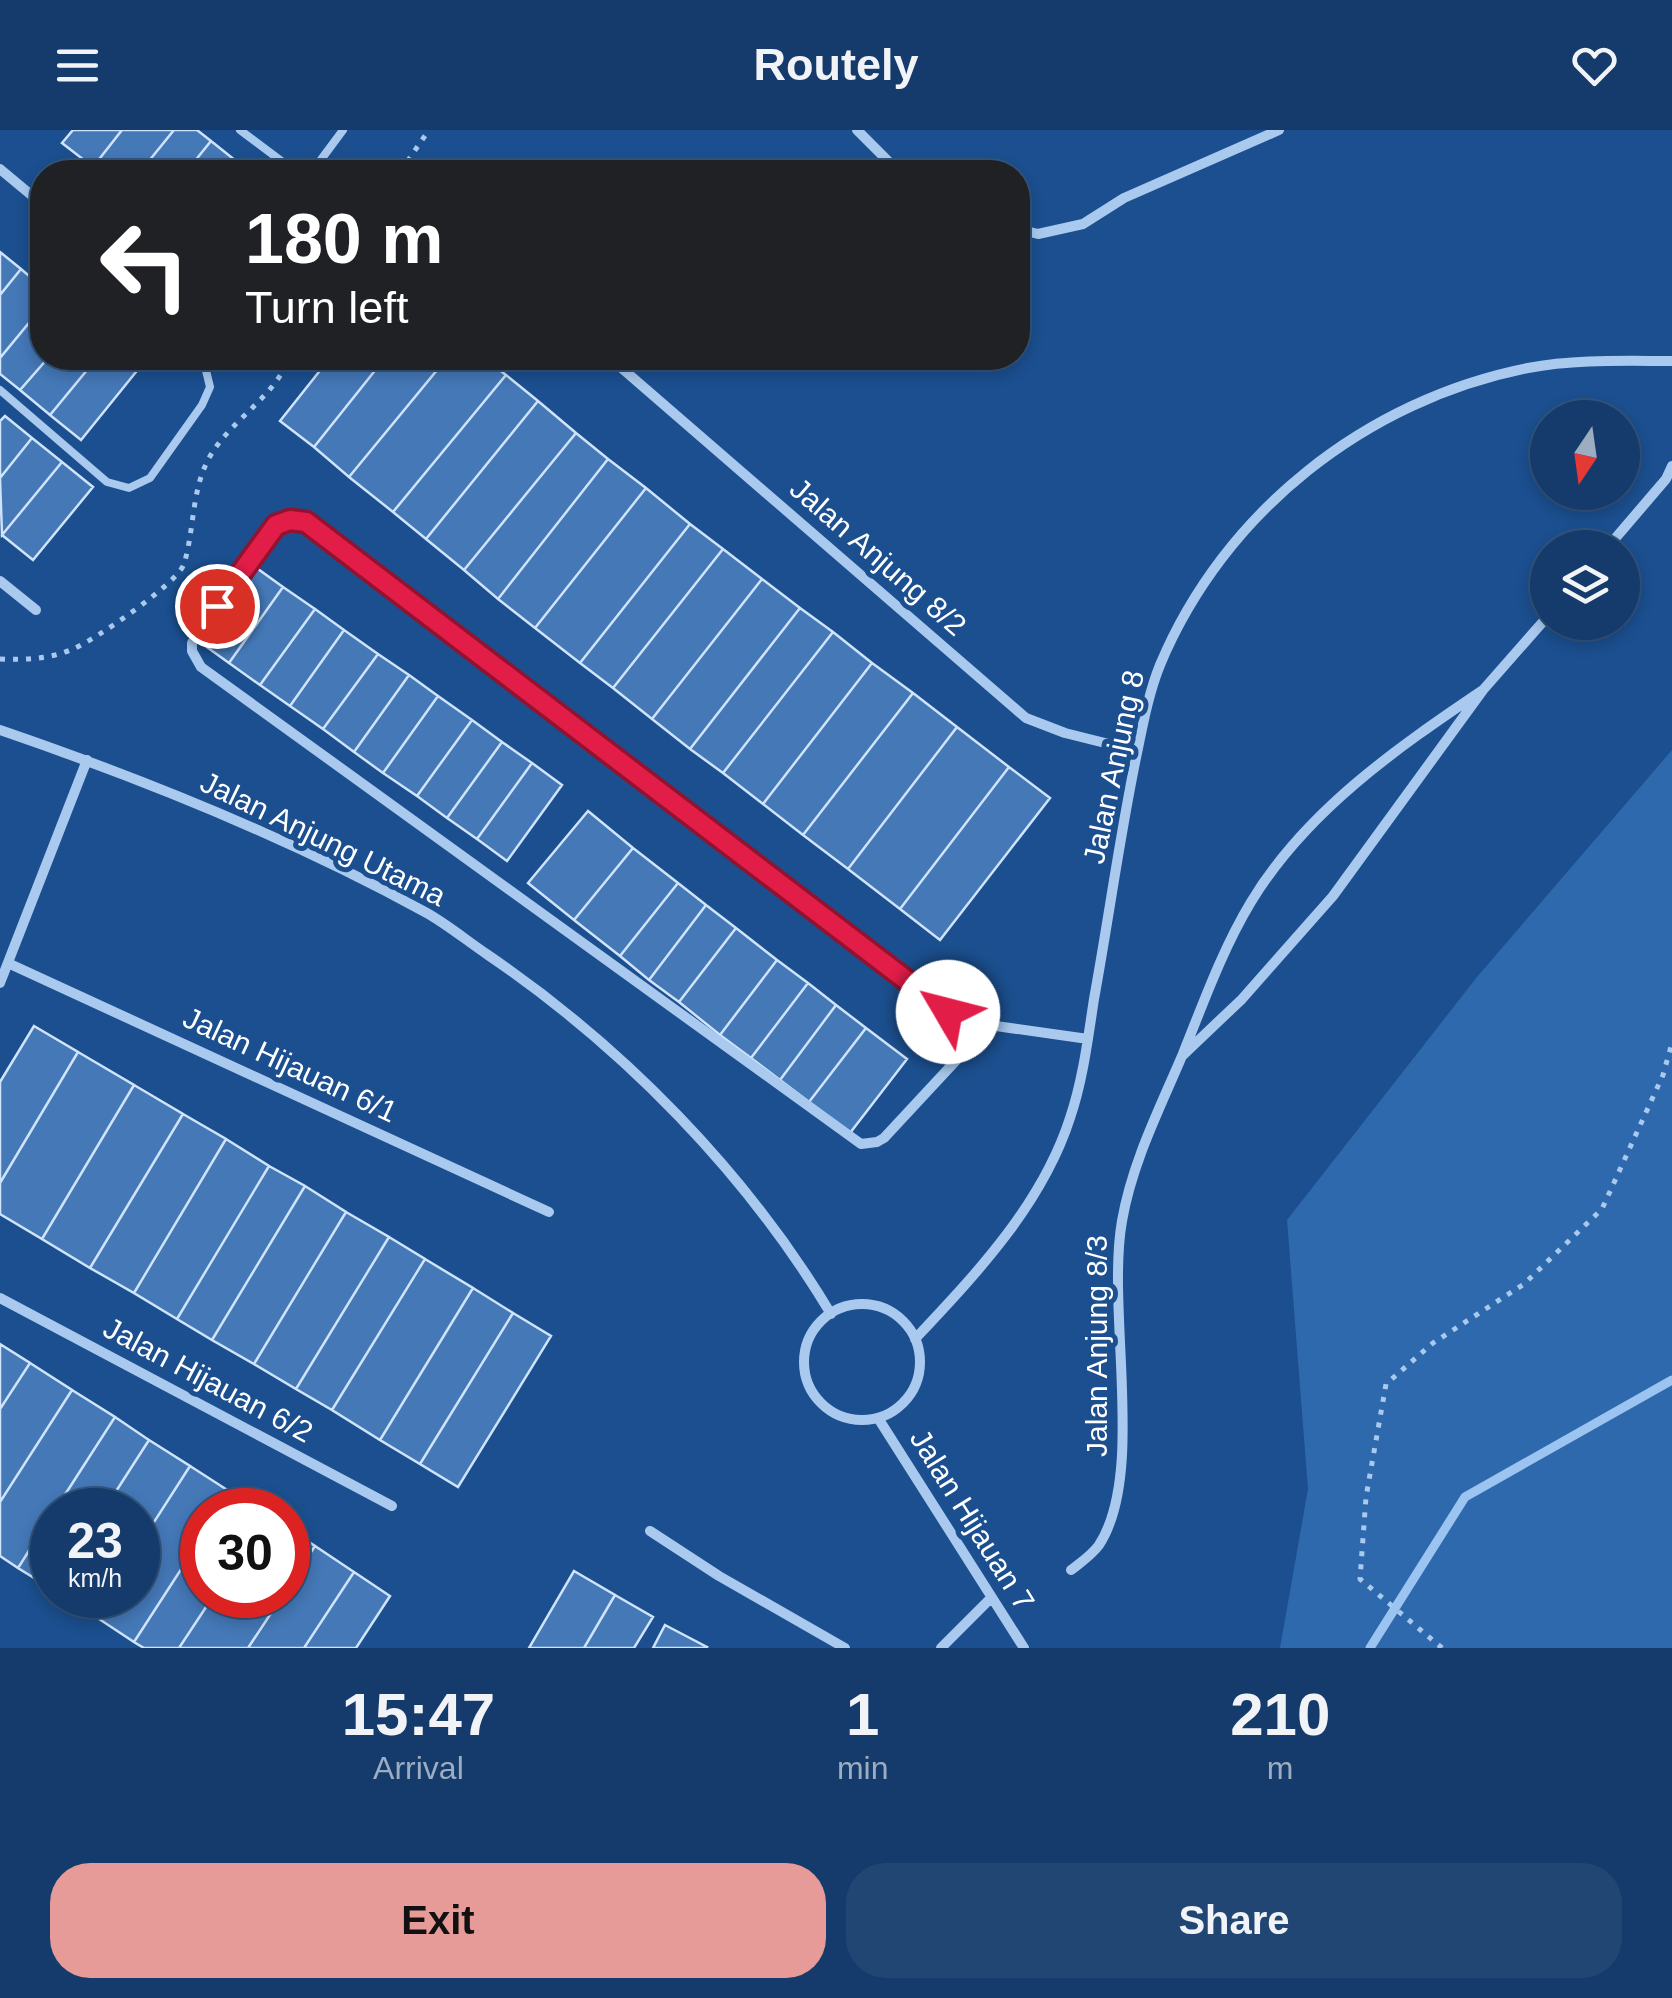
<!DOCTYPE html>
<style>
:root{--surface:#143b6b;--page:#214673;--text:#f1f3f6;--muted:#9dadc1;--line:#33557e;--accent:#e69b98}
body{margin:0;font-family:Helvetica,sans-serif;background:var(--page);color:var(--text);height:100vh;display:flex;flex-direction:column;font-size:38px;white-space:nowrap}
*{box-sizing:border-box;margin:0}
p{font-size:32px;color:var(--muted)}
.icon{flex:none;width:55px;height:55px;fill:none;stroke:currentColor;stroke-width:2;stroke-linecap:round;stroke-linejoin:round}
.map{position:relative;height:1518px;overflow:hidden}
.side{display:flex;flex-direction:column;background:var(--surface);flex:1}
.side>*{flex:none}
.banner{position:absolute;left:30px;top:30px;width:1000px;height:210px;border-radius:40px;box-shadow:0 5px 15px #0003,0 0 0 2px var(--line);background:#202124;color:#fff;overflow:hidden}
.needle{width:65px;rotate:193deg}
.tools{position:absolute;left:1530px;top:270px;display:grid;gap:20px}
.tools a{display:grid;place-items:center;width:110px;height:110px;border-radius:50%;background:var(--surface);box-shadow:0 5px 15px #0003,0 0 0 2px var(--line);font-size:50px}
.speed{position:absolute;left:30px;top:1358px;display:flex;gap:20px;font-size:50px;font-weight:700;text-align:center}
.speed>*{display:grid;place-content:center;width:130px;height:130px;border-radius:50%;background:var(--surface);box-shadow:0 5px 15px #0003,0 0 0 2px var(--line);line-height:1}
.speed small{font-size:25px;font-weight:400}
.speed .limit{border:15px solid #d22;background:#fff;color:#111}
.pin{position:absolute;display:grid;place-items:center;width:85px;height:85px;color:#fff;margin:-42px;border:5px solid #fff;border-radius:50%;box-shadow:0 2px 10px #0007}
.me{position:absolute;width:110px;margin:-55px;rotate:307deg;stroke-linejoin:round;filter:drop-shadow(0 0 8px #0008)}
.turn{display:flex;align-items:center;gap:35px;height:210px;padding:0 50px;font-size:45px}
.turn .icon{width:130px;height:130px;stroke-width:2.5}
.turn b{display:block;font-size:70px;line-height:85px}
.eta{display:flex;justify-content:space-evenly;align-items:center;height:170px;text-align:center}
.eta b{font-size:60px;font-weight:600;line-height:70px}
.cta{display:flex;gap:20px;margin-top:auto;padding:20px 50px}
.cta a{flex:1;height:115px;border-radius:40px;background:var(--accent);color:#111;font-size:40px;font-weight:600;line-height:115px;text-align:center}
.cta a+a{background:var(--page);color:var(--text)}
header{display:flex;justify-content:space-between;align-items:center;height:130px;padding:0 50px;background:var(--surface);font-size:45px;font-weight:600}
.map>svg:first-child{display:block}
</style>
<header><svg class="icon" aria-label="menu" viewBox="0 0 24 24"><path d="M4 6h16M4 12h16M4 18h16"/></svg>Routely<svg class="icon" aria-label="heart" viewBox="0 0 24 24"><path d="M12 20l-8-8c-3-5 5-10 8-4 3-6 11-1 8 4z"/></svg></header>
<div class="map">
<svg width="1672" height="1518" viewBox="0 0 1672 1518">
<rect width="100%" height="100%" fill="#1b4f8f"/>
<!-- green -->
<path fill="#2e69ad" d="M1672,620V1518H1280L1308,1359L1287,1090L1477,847Z"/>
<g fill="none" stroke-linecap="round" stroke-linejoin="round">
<!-- stream -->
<path stroke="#9cc4f0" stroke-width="9" d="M1370,1518L1465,1367L1672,1250"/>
</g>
<!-- building -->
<path fill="#4478b7" stroke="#cfe3fa" stroke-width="2.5" d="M73,0H122L93,37L62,13Z
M122,0H174L140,42H100L93,37Z
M174,0H197L211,11L186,42H140Z
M211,11L241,35L235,42H186Z
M0,122L21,139L0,165Z
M21,139L42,157V177L0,228V165Z
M42,177V228H48L20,260L0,244V228Z
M48,228H97L50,285L20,260Z
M97,228H128L140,237L81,310L50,285Z
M330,228H385L314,317L280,291Z
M385,228H447L349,347L314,317Z
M447,228H484L506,245L393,382L349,347Z
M506,245L538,271L426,409L393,382Z
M538,271L576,303L464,440L426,409Z
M5,286L32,308L0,348V291Z
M576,303L608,329L498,469L464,440Z
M32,308L62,332L2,405L0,348Z
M608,329L646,358L535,498L498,469Z
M62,332L93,357L33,430L2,405Z
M646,358L690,394L580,533L535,498Z
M690,394L723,419L613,558L580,533Z
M723,419L762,449L652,589L613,558Z
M251,434L283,457L229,533L197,510Z
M762,449L800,478L690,619L652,589Z
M283,457L315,479L260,555L229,533Z
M800,478L833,502L723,643L690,619Z
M315,479L344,500L290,576L260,555Z
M344,500L378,524L323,599L290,576Z
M833,502L872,533L763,674L723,643Z
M378,524L409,545L354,622L323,599Z
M872,533L913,563L803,705L763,674Z
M409,545L438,566L383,643L354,622Z
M913,563L957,597L848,739L803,705Z
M438,566L472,590L417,666L383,643Z
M472,590L502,612L447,688L417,666Z
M957,597L1009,637L900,779L848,739Z
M502,612L532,633L477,709L447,688Z
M532,633L562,655L507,731L477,709Z
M1009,637L1050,668L940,810L900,779Z
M588,681L633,718L574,790L528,753Z
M633,718L678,753L620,826L574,790Z
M678,753L706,775L649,850L620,826Z
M706,775L736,798L679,872L649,850Z
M736,798L777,830L720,905L679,872Z
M777,830L808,853L751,928L720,905Z
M808,853L836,875L780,950L751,928Z
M836,875L866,898L809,972L780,950Z
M34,896L78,922L0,1053V952Z
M866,898L907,929L850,1003L809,972Z
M78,922L134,955L42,1109L0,1084V1053Z
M134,955L183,984L90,1138L42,1109Z
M183,984L226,1009L134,1163L90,1138Z
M226,1009L269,1036L177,1189L134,1163Z
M269,1036L305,1056L212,1210L177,1189Z
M305,1056L346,1082L254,1234L212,1210Z
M346,1082L389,1107L296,1259L254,1234Z
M389,1107L425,1129L332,1280L296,1259Z
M425,1129L473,1158L380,1310L332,1280Z
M473,1158L513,1183L420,1334L380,1310Z
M513,1183L551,1206L458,1357L420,1334Z
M0,1214L30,1233L0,1279Z
M30,1233L72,1260L0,1372V1279Z
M72,1260L115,1287L18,1438L0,1426V1372Z
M115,1287L149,1310L104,1380H55Z
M149,1310L190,1336L138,1417V1380H104Z
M190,1336L232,1363L220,1380H202V1407L134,1512L93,1485L106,1465H138V1417Z
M232,1363L258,1380H220Z
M52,1384V1459L18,1438Z
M288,1399L315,1416L288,1457Z
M202,1407V1465H214L179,1518H144L134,1512Z
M315,1416L354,1442L304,1518H248L283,1465H288V1457Z
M574,1441L615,1465L584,1518H529Z
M354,1442L390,1466L356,1518H304Z
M61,1465H106L93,1485Z
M214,1465H283L248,1518H179Z
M615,1465L653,1487L634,1518H584Z
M665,1495L707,1517L706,1518H653Z"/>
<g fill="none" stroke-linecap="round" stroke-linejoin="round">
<!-- path -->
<path stroke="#a9c9ee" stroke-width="5" stroke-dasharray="5 8" stroke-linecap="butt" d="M400,42L429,0
M0,529C26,530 51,529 75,518C96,509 178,453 184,434C195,398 191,356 212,323C233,289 276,265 289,228
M1442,1518L1360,1449L1366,1367L1386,1254L1433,1213L1524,1154L1602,1079L1663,945L1672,913"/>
<!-- service -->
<path stroke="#a9c9ee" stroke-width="8" d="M240,0L288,36L305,40L320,31L343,0
M0,260L107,352L129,358L150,348L202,275L210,257L203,228"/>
<!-- minor -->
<path stroke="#a9c9ee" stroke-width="10" d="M857,0L899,42
M0,39L42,74
M1018,99L1038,104L1083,94L1124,68L1279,0
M610,228L1026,588L1065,603L1137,621
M1607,418L1666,349L1672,336
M0,451L36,480
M1483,560C1397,618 1306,681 1251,772C1222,820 1203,874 1182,926L1242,869L1333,766L1483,560L1548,486
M0,600C146,650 290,708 425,782C447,794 467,811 488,825C623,917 746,1042 831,1184
M10,834L549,1082
M0,853L87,630
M989,895L884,1008L877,1012L861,1014L201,537L192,521V513L276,395L291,389L306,391L949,882L989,895L1088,909
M0,1168L392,1376
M804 1232a58 58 0 1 1 116 0a58 58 0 1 1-116 0Z
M915,1209C976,1144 1042,1075 1070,988C1083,950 1088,908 1094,869C1109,787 1120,704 1137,623C1143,594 1149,562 1160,535C1224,382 1366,270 1528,238C1575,229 1625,231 1672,231
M878,1288L1024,1518
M650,1401L719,1446L845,1518
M1071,1440C1080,1433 1092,1425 1099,1415C1146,1343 1106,1181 1122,1091C1132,1033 1159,980 1182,926
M941,1518L991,1468"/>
</g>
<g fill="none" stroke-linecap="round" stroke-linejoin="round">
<defs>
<path id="route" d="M217,476L276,395L290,390L306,392L948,882"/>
</defs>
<!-- route casing -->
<use href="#route" stroke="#92132f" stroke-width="25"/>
<!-- route -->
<use href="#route" stroke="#e11d48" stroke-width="18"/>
</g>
<g text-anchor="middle" stroke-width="10" stroke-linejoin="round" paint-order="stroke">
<!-- street labels -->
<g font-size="30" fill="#fff" stroke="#1b4f8f">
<text transform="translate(878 427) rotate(41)" y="10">Jalan Anjung 8/2</text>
<text transform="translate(1114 637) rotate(-78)" y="10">Jalan Anjung 8</text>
<text transform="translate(323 709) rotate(26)" y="10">Jalan Anjung Utama</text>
<text transform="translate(290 935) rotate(25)" y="10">Jalan Hijauan 6/1</text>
<text transform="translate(1097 1216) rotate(-90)" y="10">Jalan Anjung 8/3</text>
<text transform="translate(208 1250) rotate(28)" y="10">Jalan Hijauan 6/2</text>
<text transform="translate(972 1390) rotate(58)" y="10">Jalan Hijauan 7</text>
</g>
</g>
</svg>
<div class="tools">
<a><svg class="needle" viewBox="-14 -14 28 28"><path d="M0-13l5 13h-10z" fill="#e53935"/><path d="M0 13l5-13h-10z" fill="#9dadc1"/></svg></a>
<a><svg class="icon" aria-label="layers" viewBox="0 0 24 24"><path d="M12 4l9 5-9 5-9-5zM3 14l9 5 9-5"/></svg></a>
</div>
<div class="speed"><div>23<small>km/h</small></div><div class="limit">30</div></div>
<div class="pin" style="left:217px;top:476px;background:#d93025"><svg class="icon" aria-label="arrive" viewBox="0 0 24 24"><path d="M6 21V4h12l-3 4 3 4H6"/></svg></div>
<svg class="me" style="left:948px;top:882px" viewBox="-20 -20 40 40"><circle r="19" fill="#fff"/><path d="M0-13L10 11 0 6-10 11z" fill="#e11d48"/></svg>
<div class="banner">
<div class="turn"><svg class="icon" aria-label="left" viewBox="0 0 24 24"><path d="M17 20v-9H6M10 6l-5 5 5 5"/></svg><div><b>180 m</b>Turn left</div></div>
</div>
</div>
<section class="side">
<div class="eta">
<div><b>15:47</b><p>Arrival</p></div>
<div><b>1</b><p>min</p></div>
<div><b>210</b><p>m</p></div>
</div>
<div class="cta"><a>Exit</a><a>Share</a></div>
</section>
